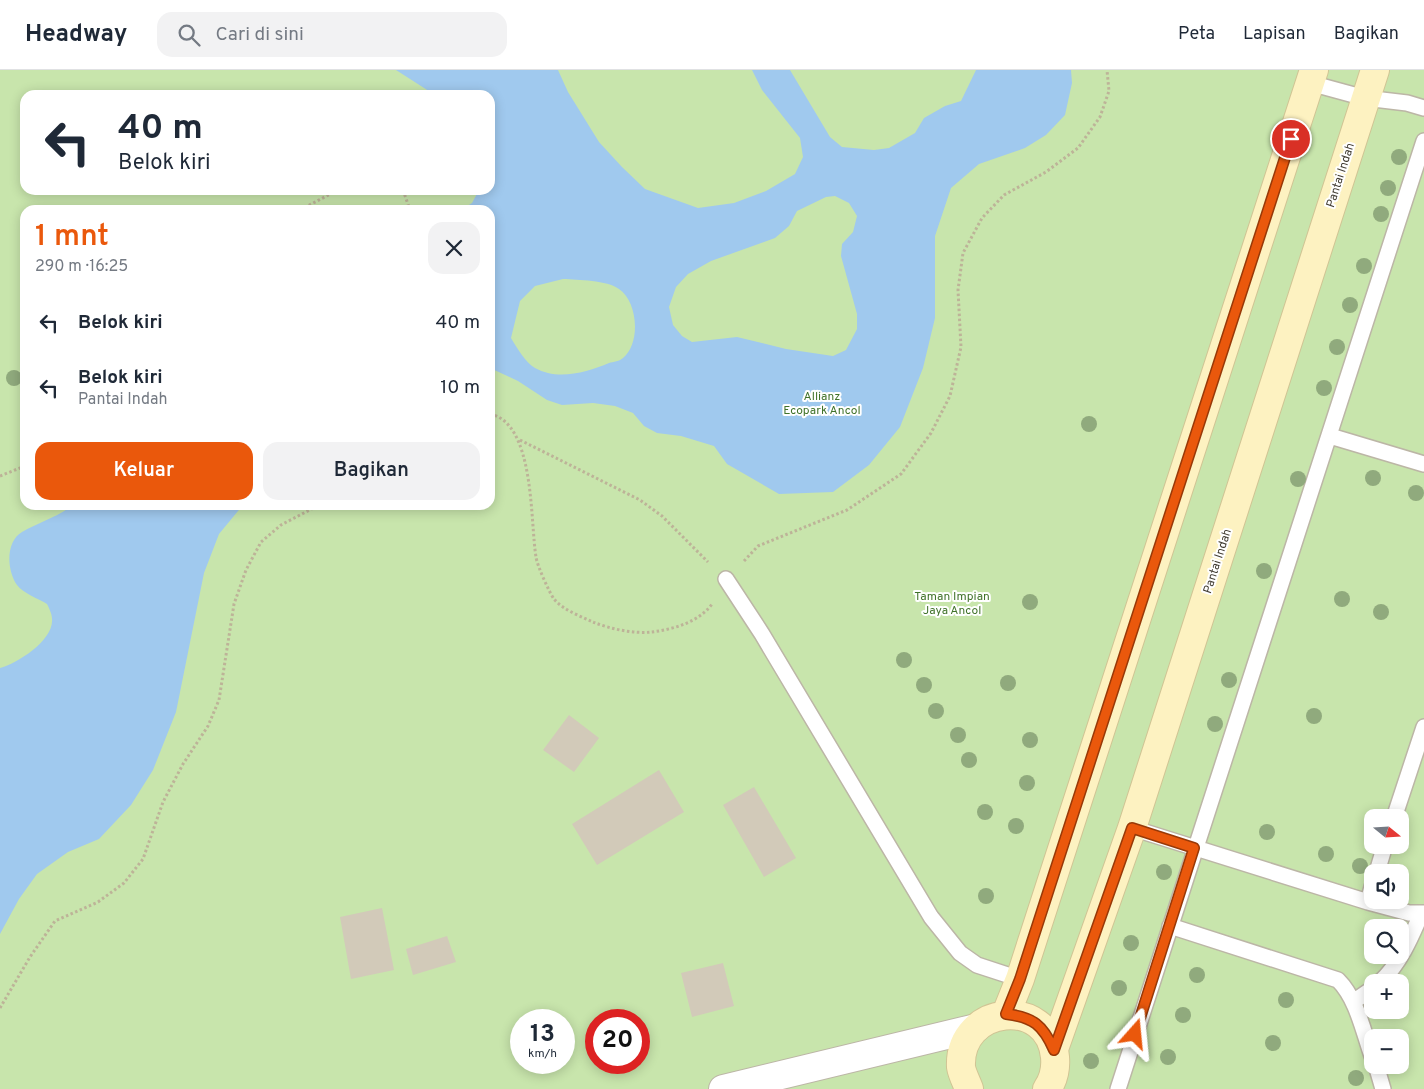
<!DOCTYPE html>
<html lang="id">
<meta charset="utf-8">
<style>
:root{--surface:#fff;--page:#f2f2f3;--text:#1f2937;--muted:#747a83;--line:#e0e1e3;--accent:#ea580c}
body{margin:0;font-family:Overpass,sans-serif;background:var(--page);color:var(--text);height:100vh;display:flex;flex-direction:column;font-size:19px;white-space:nowrap}
*{box-sizing:border-box;margin:0}
p{font-size:16px;color:var(--muted)}
.icon{flex:none;width:28px;height:28px;fill:none;stroke:currentColor;stroke-width:2;stroke-linecap:round;stroke-linejoin:round}
.map{position:relative;flex:1;overflow:hidden}
.details{position:absolute;left:20px;top:135px;width:475px;height:305px;display:flex;flex-direction:column;background:var(--surface);border-radius:15px;box-shadow:0 2px 12px #0003}
.details>*{flex:none}
.hud{position:absolute;left:20px;top:20px;width:475px;height:105px;border-radius:15px;box-shadow:0 2px 12px #0003;background:#fff;color:var(--text);overflow:hidden}
.needle{width:32px;rotate:108deg}
.tools{position:absolute;left:1364px;top:739px;display:grid;gap:10px}
.tools a{display:grid;place-items:center;width:45px;height:45px;border-radius:10px;background:var(--surface);box-shadow:0 2px 12px #0003;font-size:25px}
.speed{position:absolute;left:510px;top:939px;display:flex;gap:10px;font-size:25px;font-weight:700;text-align:center}
.speed>*{display:grid;place-content:center;width:65px;height:65px;border-radius:50%;background:var(--surface);box-shadow:0 2px 12px #0003;line-height:1}
.speed small{font-size:12px;font-weight:400}
.speed .limit{border:8px solid #d22;background:#fff;color:#111}
.pin{position:absolute;display:grid;place-items:center;width:42px;height:42px;color:#fff;margin:-21px;border:2px solid #fff;border-radius:50%;box-shadow:0 1px 5px #0007}
.me{position:absolute;width:55px;margin:-28px;rotate:18deg;stroke-linejoin:round;filter:drop-shadow(0 0 4px #0008)}
.turn{display:flex;align-items:center;gap:18px;height:105px;padding:0 15px;font-size:22px}
.turn .icon{width:65px;height:65px;stroke-width:2.5}
.turn b{display:block;font-size:35px;line-height:42px}
.round{display:grid;place-items:center;flex:none;width:52px;height:52px;border-radius:15px;background:var(--page)}
.headline{display:flex;align-items:center;justify-content:space-between;height:85px;padding:0 15px}
h1{font-size:30px;font-weight:600;line-height:38px;color:var(--accent)}
.cta{display:flex;gap:10px;margin-top:auto;padding:10px 15px}
.cta a{flex:1;height:58px;border-radius:15px;background:var(--accent);color:#fff;font-size:20px;font-weight:600;line-height:58px;text-align:center}
.cta a+a{background:var(--page);color:var(--text)}
ul{padding:0;list-style:none}
li{display:flex;align-items:center;gap:15px;height:65px;padding:0 15px}
li div{flex:1}
li b{display:block;font-size:19px}
li em{font-style:normal}
header{display:flex;align-items:center;gap:30px;box-sizing:border-box;height:70px;padding:0 25px;background:var(--surface);border-bottom:1px solid var(--line)}
header strong{font-size:24px}
nav{display:flex;gap:28px;margin-inline-start:auto;font-size:18px}
.search{width:350px;height:45px;background:var(--page);display:flex;align-items:center;gap:12px;box-sizing:border-box;padding:0 18px;border-radius:15px;color:var(--muted);font-size:19px}
.map>svg:first-child{display:block}
</style>
<header>
<strong>Headway</strong>
<div class="search"><svg class="icon" aria-label="search" viewBox="0 0 24 24"><circle cx="10" cy="10" r="6"/><path d="M15 15l6 6"/></svg>Cari di sini</div>
<nav><a>Peta</a><a>Lapisan</a><a>Bagikan</a></nav>
</header>
<div class="map">
<svg width="1424" height="1019" viewBox="0 0 1424 1019">
<rect width="100%" height="100%" fill="#f1eee3"/>
<!-- green -->
<path fill="#c8e5ac" fill-rule="evenodd" d="M0,0H1424V1019H0ZM25,25H490V120H25ZM25,140H490V435H25ZM1372,748H1400V775H1372ZM1372,802H1400V830H1372ZM1372,858H1400V885H1372ZM1372,912H1400V940H1372ZM521,950H564V992H521ZM596,950H639V992H596ZM1372,968H1400V995H1372Z"/>
<!-- water -->
<path fill="#a0c9ee" fill-rule="evenodd" d="M396,0H558L568,22L599,72L622,97L645,119L698,138L734,133L766,121L795,104L803,87L800,68L762,20L752,0H790L830,67L842,77L874,80L889,78L915,63L924,48L945,36L961,31L976,0H1071L1072,13L1065,45L1046,65L1025,78L979,94L951,118L935,166V248L923,298L900,357L869,395L833,422L779,424L727,394L714,376L681,366L657,363L644,356L633,343L615,336L593,333L562,335L547,330L518,311L490,298V140H461L472,133L479,120H490V25H435ZM835,126L849,133L857,146L853,162L842,174L841,186L857,244V259L846,280L833,286L786,279L737,267L692,272L682,266L673,255L669,237L676,217L688,204L711,191L775,168L789,156L797,141L826,127ZM563,209C578,210 607,210 619,219C638,232 641,273 623,288C620,291 613,292 609,293C587,302 558,311 535,298C525,292 517,278 511,268L520,231L535,216Z
M73,435H243L219,464L204,503L176,642L153,700L131,735L99,769L68,782L37,804L19,829L0,864V598C18,593 54,570 52,549C52,544 49,538 47,534C39,529 23,523 17,515C7,501 5,472 22,462C39,452 56,448 73,435Z"/>
<!-- building -->
<path fill="#d2cab9" d="M569,645L599,668L574,702L543,680Z
M659,700L684,742L597,795L572,754Z
M754,717L796,788L764,807L723,735Z
M382,838L394,900L351,909L340,847Z
M447,866L456,892L413,905L406,879Z
M723,893L734,936L692,947L681,903Z"/>
<g fill="none" stroke-linecap="round" stroke-linejoin="round">
<defs>
<path id="lane" d="M1310,13L1365,28L1407,33L1424,38
M1330,366L1424,394
M726,509L762,564L931,847L960,883L977,895L1020,909
M1394,748L1424,657
M1132,758L1368,832L1409,843H1424
M1377,802L1385,775
M1368,832L1372,817
M1170,856L1338,910C1357,929 1363,961 1372,986
M1380,912C1399,895 1411,868 1421,844
M1353,932L1372,919
M1376,995L1383,1019
M1118,1019L1424,71"/>
<path id="street" d="M723,1019L976,958"/>
<path id="secondary" d="M1006,944L1020,909L1314,0
M1054,979L1132,758L1375,0
M969,1019C967,1013 962,1004 961,997C958,935 1049,925 1055,987C1056,998 1054,1009 1047,1019"/>
</defs>
<!-- lane casing -->
<use href="#lane" stroke="#bcb6a6" stroke-width="18"/>
<!-- street casing -->
<use href="#street" stroke="#bcb6a6" stroke-width="30"/>
<!-- secondary casing -->
<use href="#secondary" stroke="#d0c494" stroke-width="30"/>
<!-- path -->
<path stroke="#bdb398" stroke-width="3" stroke-dasharray="2.5 2.5" stroke-linecap="butt" d="M403,120L410,140
M300,140L338,120
M490,344C535,353 530,451 536,487C537,495 549,522 554,529C563,540 580,546 593,552C610,559 634,564 652,562C674,559 699,552 712,534
M520,370L640,430L662,446L708,492
M0,406L25,396
M744,491L758,476L847,440L901,404L931,363L950,326L961,277L958,220L963,183L982,148L1004,125L1046,102L1078,78L1100,47L1109,21L1107,0
M0,938L30,887L55,851L98,832L124,813L143,789L163,732L183,694L208,656L219,630L234,534L246,500L261,472L281,455L319,435"/>
<!-- lane -->
<use href="#lane" stroke="#fff" stroke-width="15"/>
<!-- street -->
<use href="#street" stroke="#fff" stroke-width="28"/>
<!-- secondary -->
<use href="#secondary" stroke="#fdf2c1" stroke-width="28"/>
</g>
<!-- trees -->
<g fill="#90aa7d">
<circle cx="1399" cy="87" r="8"/>
<circle cx="1388" cy="118" r="8"/>
<circle cx="1381" cy="144" r="8"/>
<circle cx="1364" cy="196" r="8"/>
<circle cx="1350" cy="235" r="8"/>
<circle cx="1337" cy="277" r="8"/>
<circle cx="14" cy="308" r="8"/>
<circle cx="1324" cy="318" r="8"/>
<circle cx="1089" cy="354" r="8"/>
<circle cx="1373" cy="408" r="8"/>
<circle cx="1298" cy="409" r="8"/>
<circle cx="1416" cy="423" r="8"/>
<circle cx="1264" cy="501" r="8"/>
<circle cx="1342" cy="529" r="8"/>
<circle cx="1030" cy="532" r="8"/>
<circle cx="1381" cy="542" r="8"/>
<circle cx="904" cy="590" r="8"/>
<circle cx="1229" cy="610" r="8"/>
<circle cx="1008" cy="613" r="8"/>
<circle cx="924" cy="615" r="8"/>
<circle cx="936" cy="641" r="8"/>
<circle cx="1314" cy="646" r="8"/>
<circle cx="1215" cy="654" r="8"/>
<circle cx="958" cy="665" r="8"/>
<circle cx="1030" cy="670" r="8"/>
<circle cx="969" cy="690" r="8"/>
<circle cx="1027" cy="713" r="8"/>
<circle cx="985" cy="742" r="8"/>
<circle cx="1016" cy="756" r="8"/>
<circle cx="1267" cy="762" r="8"/>
<circle cx="1326" cy="784" r="8"/>
<circle cx="1360" cy="796" r="8"/>
<circle cx="1164" cy="802" r="8"/>
<circle cx="986" cy="826" r="8"/>
<circle cx="1131" cy="873" r="8"/>
<circle cx="1197" cy="905" r="8"/>
<circle cx="1119" cy="918" r="8"/>
<circle cx="1286" cy="930" r="8"/>
<circle cx="1183" cy="945" r="8"/>
<circle cx="1273" cy="973" r="8"/>
<circle cx="1168" cy="987" r="8"/>
<circle cx="1091" cy="991" r="8"/>
<circle cx="1356" cy="1008" r="8"/>
</g>
<g fill="none" stroke-linecap="round" stroke-linejoin="round">
<defs>
<path id="route" d="M1135,964L1194,778L1132,758L1054,980C1043,955 1033,947 1006,944L1020,909L1291,69"/>
</defs>
<!-- route casing -->
<use href="#route" stroke="#983908" stroke-width="12"/>
<!-- route -->
<use href="#route" stroke="#ea580c" stroke-width="9"/>
</g>
<g text-anchor="middle" stroke-width="4" stroke-linejoin="round" paint-order="stroke">
<!-- street labels -->
<g font-size="12" fill="#433e34" stroke="#fff">
<text transform="translate(1340 105) rotate(-72)" y="4">Pantai Indah</text>
<text transform="translate(1217 491) rotate(-72)" y="4">Pantai Indah</text>
</g>
<!-- park labels -->
<g font-size="12" fill="#407229" stroke="#fff">
<text x="822" y="330">Allianz<tspan x="822" dy="14">Ecopark Ancol</tspan></text>
<text x="952" y="530">Taman Impian<tspan x="952" dy="14">Jaya Ancol</tspan></text>
</g>
</g>
</svg>
<div class="tools">
<a><svg class="needle" viewBox="-14 -14 28 28"><path d="M0-13l5 13h-10z" fill="#e53935"/><path d="M0 13l5-13h-10z" fill="#747a83"/></svg></a>
<a><svg class="icon" aria-label="sound" viewBox="0 0 24 24"><path d="M4 9h4l5-4v14l-5-4H4zM17 9q2 3 0 6"/></svg></a>
<a><svg class="icon" aria-label="search" viewBox="0 0 24 24"><circle cx="10" cy="10" r="6"/><path d="M15 15l6 6"/></svg></a>
<a>+</a>
<a>−</a>
</div>
<div class="speed"><div>13<small>km/h</small></div><div class="limit">20</div></div>
<div class="pin" style="left:1291px;top:69px;background:#d93025"><svg class="icon" aria-label="arrive" viewBox="0 0 24 24"><path d="M6 21V4h12l-3 4 3 4H6"/></svg></div>
<svg class="me" style="left:1135px;top:964px" viewBox="-20 -20 40 40"><path d="M0-17L14 15 0 8-14 15z" fill="#ea580c" stroke="#fff" stroke-width="4"/></svg>
<div class="hud">
<div class="turn"><svg class="icon" aria-label="left" viewBox="0 0 24 24"><path d="M17 20v-9H6M10 6l-5 5 5 5"/></svg><div><b>40 m</b>Belok kiri</div></div>
</div>
<section class="details">
<div class="headline"><div><h1>1 mnt</h1><p>290 m · 16:25</p></div><a class="round"><svg class="icon" aria-label="close" viewBox="0 0 24 24"><path d="M6 6l12 12M18 6L6 18"/></svg></a></div>
<ul>
<li><svg class="icon" aria-label="left" viewBox="0 0 24 24"><path d="M17 20v-9H6M10 6l-5 5 5 5"/></svg><div><b>Belok kiri</b></div><em>40 m</em></li>
<li><svg class="icon" aria-label="left" viewBox="0 0 24 24"><path d="M17 20v-9H6M10 6l-5 5 5 5"/></svg><div><b>Belok kiri</b><p>Pantai Indah</p></div><em>10 m</em></li>
</ul>
<div class="cta"><a>Keluar</a><a>Bagikan</a></div>
</section>
</div>
